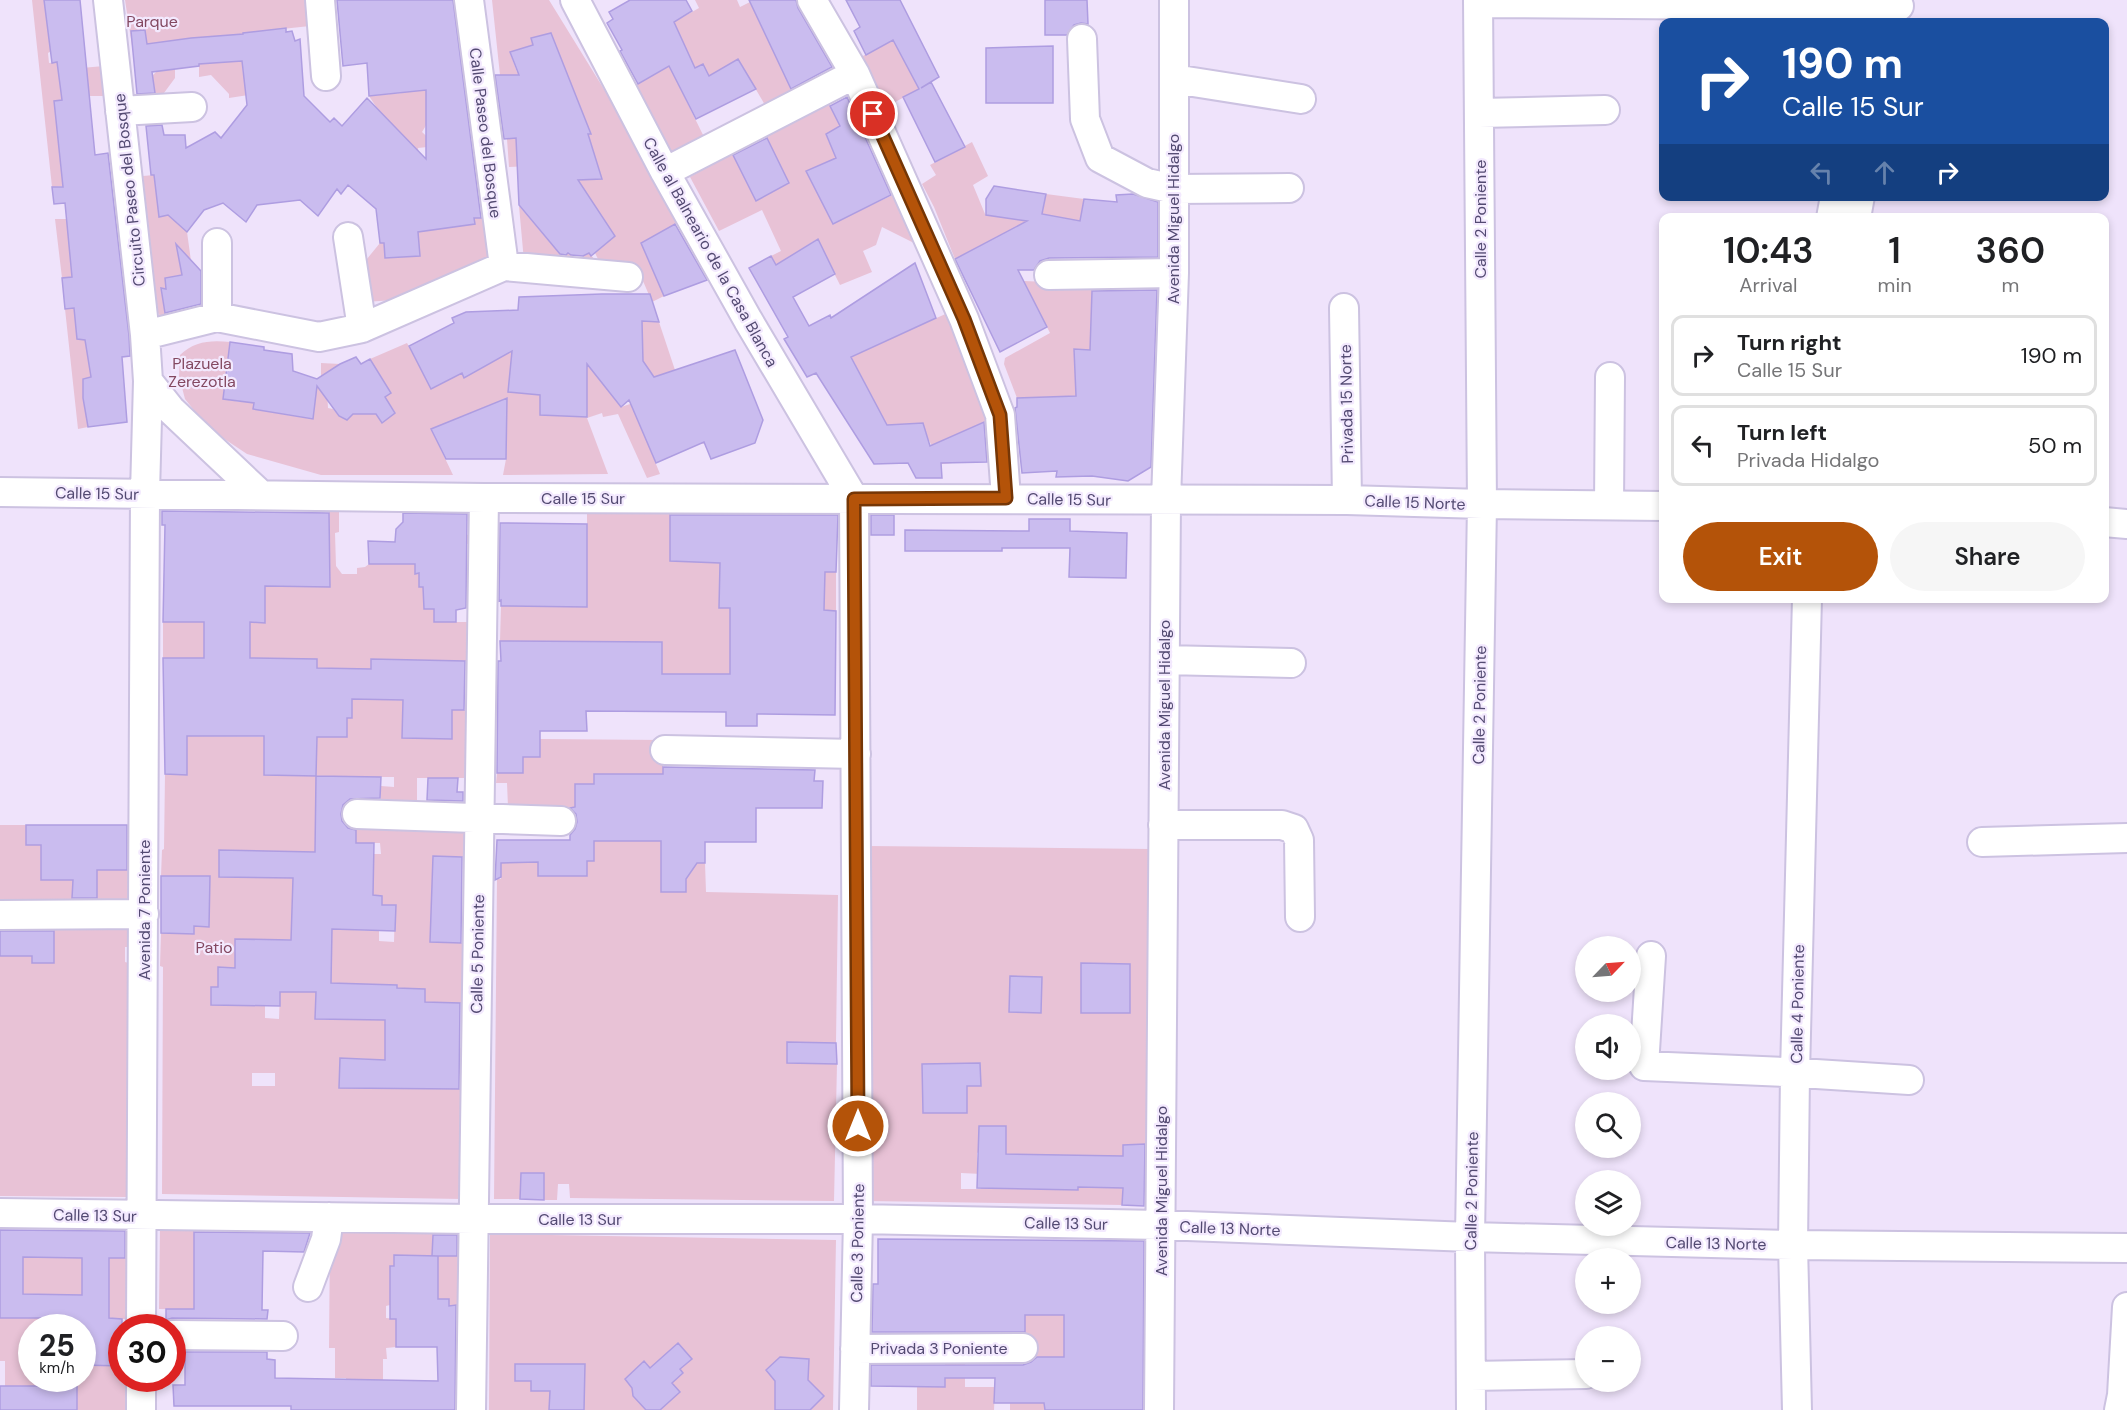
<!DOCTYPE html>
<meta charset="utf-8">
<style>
:root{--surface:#fff;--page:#f6f6f6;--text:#202124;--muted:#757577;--line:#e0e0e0;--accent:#b45309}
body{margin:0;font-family:"DM Sans",sans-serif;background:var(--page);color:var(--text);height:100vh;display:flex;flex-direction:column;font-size:22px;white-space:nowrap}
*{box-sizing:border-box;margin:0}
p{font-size:20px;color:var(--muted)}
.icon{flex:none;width:33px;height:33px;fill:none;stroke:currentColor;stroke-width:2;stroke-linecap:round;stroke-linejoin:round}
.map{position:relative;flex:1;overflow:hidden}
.sheet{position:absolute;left:1659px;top:213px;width:450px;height:390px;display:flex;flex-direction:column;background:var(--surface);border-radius:12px;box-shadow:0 3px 9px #0003}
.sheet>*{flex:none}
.guide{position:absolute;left:1659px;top:18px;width:450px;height:183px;border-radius:12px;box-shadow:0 3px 9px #0003;background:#1a4fa0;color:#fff;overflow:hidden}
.needle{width:39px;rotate:65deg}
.controls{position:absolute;left:1575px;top:936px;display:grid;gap:12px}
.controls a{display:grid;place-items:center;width:66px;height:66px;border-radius:50%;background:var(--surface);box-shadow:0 3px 9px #0003;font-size:30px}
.speed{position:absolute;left:18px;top:1314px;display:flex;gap:12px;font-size:30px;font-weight:700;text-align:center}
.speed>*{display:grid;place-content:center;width:78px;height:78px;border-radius:50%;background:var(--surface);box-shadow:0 3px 9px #0003;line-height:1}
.speed small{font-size:15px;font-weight:400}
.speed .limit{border:9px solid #d22;background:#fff;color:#111}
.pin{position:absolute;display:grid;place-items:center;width:51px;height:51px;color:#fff;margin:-26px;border:3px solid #fff;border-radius:50%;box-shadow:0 2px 6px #0007}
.me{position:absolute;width:66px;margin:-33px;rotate:0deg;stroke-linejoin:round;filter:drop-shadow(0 0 4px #0008)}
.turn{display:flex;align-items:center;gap:21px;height:126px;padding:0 24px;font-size:27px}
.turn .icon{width:78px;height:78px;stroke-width:2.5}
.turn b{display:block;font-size:42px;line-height:51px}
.lanes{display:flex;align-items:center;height:57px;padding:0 24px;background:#0003;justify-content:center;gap:30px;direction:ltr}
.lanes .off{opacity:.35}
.eta{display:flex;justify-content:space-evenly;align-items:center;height:102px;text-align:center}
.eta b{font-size:36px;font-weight:600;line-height:42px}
.primary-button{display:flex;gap:12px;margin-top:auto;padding:12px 24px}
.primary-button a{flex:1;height:69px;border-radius:36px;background:var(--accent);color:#fff;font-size:24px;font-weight:600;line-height:69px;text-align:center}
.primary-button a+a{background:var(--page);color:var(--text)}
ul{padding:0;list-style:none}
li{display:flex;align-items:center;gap:18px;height:81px;margin:0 12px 9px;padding:0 12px;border:3px solid var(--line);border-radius:12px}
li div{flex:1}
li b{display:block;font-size:22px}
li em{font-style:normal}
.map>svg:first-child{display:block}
</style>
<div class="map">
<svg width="2127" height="1410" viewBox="0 0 2127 1410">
<rect width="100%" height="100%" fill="#efe3fb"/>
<!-- green -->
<path fill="#e8c2d6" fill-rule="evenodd" d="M32,0H44L51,51L48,53L49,63L57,62L59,70L104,66L106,96H89L63,163L60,164L62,174H64L66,186L52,187Z
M125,0H308L310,26L244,33L242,56L243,75L253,74L255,94L229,98V94L211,75L199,77V64L211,37L132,46Z
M492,0H549L684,219L641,243L664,296L652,302L637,267L524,261L519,206L563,258L568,253L577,260L589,253L596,261L598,259L595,253L615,236L594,205L563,181L602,179L597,163L509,167L507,139L590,134L566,76L500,75ZM551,33L564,69L550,63L517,72L510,53L533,45L532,38Z
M695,0H737L740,7L750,2L762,28L784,21L793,38L773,51L792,90L765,105L738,59L709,76L703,64L676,80L705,139L671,155L636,85L689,55L674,22L699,8Z
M893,40L919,89L886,107L861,57Z
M400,68L450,86L422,132L437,146L418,148L421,175L445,228L474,224V218L483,217L488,261L424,298L365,302L362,265L380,243H384L386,258L420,256L412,193L379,111L369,96L402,93Z
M175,69V78L161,97L137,96L155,93L152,76L158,70Z
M828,101L840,126L826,135L836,158L806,171L833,223L897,193L920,246L882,227L876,245L863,251L872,272L840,285L817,239L792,255L785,280L771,256L781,251L762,210L719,231L690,177L732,152L756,201L789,183L765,135Z
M972,142L988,176L973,185L985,214L1030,221L1038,241L1046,194L1084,199L1080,221L1051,216L1041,238L1038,265H1015L998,236L955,259L934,207L922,184L936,175L930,165Z
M154,175L159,216L168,215L187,232L191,261L180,263L182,275L165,278L166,289H161L165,314L212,306L161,317L158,313L143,176Z
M55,219H67L73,277L62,278Z
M1024,281L1092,284L1091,350H1074L1076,396L1017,398L1004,364L1005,358L1050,333Z
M571,295L572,343L633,320L659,322L675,370L705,443L701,444L692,426L641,427L660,474L647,478L618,414L603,417L602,413L587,418L608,474L503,475L506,459L507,398L431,429L453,475H321L247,454L223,438L197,414L185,399L179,376L180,355C194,341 211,340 230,342L223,399L241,402L256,392L253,409L312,419L318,378L321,377V363L340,364L326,374L328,408L333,409L339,416L344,418L353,414L372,409L382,422L395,412L385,397L391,393L370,359L407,343L431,388L461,371L464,377L488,355L542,297ZM587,360V417L540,415V373ZM643,362L654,376L646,384L639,401L621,407L612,395Z
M74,308L77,339L85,340L91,377L83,379V398L88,427L78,429L65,309Z
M950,312L988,420L944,440L952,463L942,464L927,437L923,423L906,424V429H889L851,356Z
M329,510H339V532L335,533L336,566L342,574H357V568L365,567L369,564H407L408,534L470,535V544L422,543L416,574L419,573V587H423L424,608L434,609L435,622H468V661L372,659L385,688V700L447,701L452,710H467V778H417V809L380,808L381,786L394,787V777H349L348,816L316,815L315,852L219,877L293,878L292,907L316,908L327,929L379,931V941L394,942L395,905H382V896L316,894L369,854H381L380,843H356L351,853V816L469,820L468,857L433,856L430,942L466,943L464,1003L425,1002V989L397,988V985L358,984L357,1020H385V1038L419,1047L464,1048L463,1074L371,1072V1059L340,1058L339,1087L463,1089L462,1199L162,1194L163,967L160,966L161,933L193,934L194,926L208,927L202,877L161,876L162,850L164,849L165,774H187V736L285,737V760H264V775L316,776L317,737L347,718H352V700L342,668H320L164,697L250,649V622H265V586H330ZM235,939L332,940L331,968H312ZM235,965L296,968L295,992H280L279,1019L265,1018V1005L230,990V1005H211V987H218V967L235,968ZM316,1001H331L330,1020L315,1019ZM252,1073H275V1086H252Z
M587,511L670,512V561L720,563L719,608H739L730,643V674H662L661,642L500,641L501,606L587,607Z
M818,572H836V611L818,610Z
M218,595L204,658H163V622H188Z
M540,739L663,740V774H595L594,784H575V807H508L507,783H496L497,773H522L523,757H540Z
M653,808L661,842V892H686V879L692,871V863H705L706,892L838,895L836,1043L788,1042L787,1062L837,1064L834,1201L570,1198L569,1184H558L557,1200H544V1174L521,1173L520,1199H494L497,879H501V862H538L539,876H586L587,861H594V841H652Z
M0,825H26V845H41L73,880L72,906L0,907Z
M868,846L1151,849L1148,951L1149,1144L1123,1145L1122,1205L867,1201ZM1082,963L1130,964L1129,1013H1081ZM1010,976L1042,977L1041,1013L1010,1012ZM987,1126L1006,1127V1173L977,1162V1153L979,1152ZM961,1173L982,1174L981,1189H961Z
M97,870H130V906H97Z
M54,930H130V947H125V962L129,963L127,1197L0,1196V956H32V963H53Z
M160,1228L194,1229V1280L229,1310L159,1309Z
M330,1232L433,1233L432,1256L395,1255L394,1266H390V1305L386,1306V1318L396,1319V1347L386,1348L387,1359H383V1380L346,1406V1378H335V1348H329Z
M490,1234L836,1240L833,1410H489ZM515,1364H584L549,1382V1391H531V1381H515Z
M50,1247H114V1258H126V1319L90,1318L76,1295L46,1294L23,1309V1257L50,1258ZM82,1269H108L109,1294H82Z
M438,1256H462V1305L449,1306V1299H438Z
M1024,1286L1064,1314L1125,1350L1147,1349V1357H1025Z
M0,1318H56V1327L32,1328V1378H82L83,1359L100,1366H121L122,1378L125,1379V1410H77V1386H5V1361H0Z
M945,1354H965V1387H995L994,1410H917V1387H945Z
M1010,1403H1044L1045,1410H1010Z"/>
<!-- building -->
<path fill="#cabcef" stroke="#ae9de1" stroke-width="1.5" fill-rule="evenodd" d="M44,0H80L95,155L108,153L129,336L130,356L122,357L127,422L88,427L83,398V379L91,377L85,340L77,339L74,308L65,309L62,278L72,277L65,203L54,204L52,187H63L54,101L62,100L57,62L52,63Z
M337,0H453L481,218H474L475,224L418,232L420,256L385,258L384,243H380L376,209L348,185L341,194L337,189L318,216L300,200L257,205L246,222L223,203L204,210L187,232L168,215L159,217L154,175H151L146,126L162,125L164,135H185L186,148L215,132L221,138L247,105L242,61L199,64V66L152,72L155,93L137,94L131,31L145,30L147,44L191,38L243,34V33L286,28V32L292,31L295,41L300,39L304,96L330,122L334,118L342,126L367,98L426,159V90L369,96L367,63L343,66Z
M630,0H686L692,11L674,22L695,68L703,64L709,76L738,59L756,89L696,119L669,66L638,84L620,51L622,50L607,23L613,19L609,12Z
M749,0H796L798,8L832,67L791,89Z
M846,0H900L939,77L921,88L931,82L965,147L935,162L903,97L919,89L893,40L866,55L854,31L860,27Z
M1045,0H1087L1088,24L1081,23L1074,25L1067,35H1045Z
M551,33L591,134H588L602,179L578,180L615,236L591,256L589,253L583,256L571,255L568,253L566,255L560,254L519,205L516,138L504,139L495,75H519L510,52L533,45L531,38Z
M1053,46V103H986V48Z
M847,97L891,195L833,224L806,171L836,158L826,134L840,126L830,106Z
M767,138L789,183L756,201L733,155Z
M994,186L1046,194L1042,214L1080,221L1084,199L1117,202L1116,195L1133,194L1158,202V257L1049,258L1040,261L1034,270H1018L1047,327L1000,352L955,259L1027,221L986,215V199Z
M675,224L707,280L664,296L641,243Z
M818,239L835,274L793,297L809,326L830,315L831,318L915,263L936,318L851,357L887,425L923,423L930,446L984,422L987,462L941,463L942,478H916L908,463L874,464L816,373L807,377L784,339L788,337L749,268L771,256L776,265Z
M176,244L201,271V304L165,313L161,288L166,289L165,278L182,275Z
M1157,290L1151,467L1128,481L1092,476L1056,477L1057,471L1022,473L1015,408L1017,407V398L1076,396L1074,349L1090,350L1092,291Z
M602,294H650L659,322L642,321L643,361L654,377L735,350L763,420L755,443L711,459L704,442L656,463L629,400L621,407L587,364V417L540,415V395L508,392L512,351L464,378L462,373L431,389L409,346L454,323L452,318L466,312L518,310L519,297Z
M230,342L264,347V350L292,354L293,371L317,379L340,364L356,357L361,364L370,359L391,393L385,397L395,413L382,423L376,414H353L347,420L339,416L317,386L313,419L253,409L254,403L223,399Z
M507,398L506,459H446L431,429Z
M162,511L329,513L330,587L265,586V623L250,622V658L317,659V668L371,669V659L465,661L464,710H452V739L402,738L403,700L352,699V718H347V737H317L316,776L264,775V736H187V775L165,774L163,658H204V622H163L165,525H162Z
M403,513L467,514L466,608L456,610V622H434V609H424L423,587H419V573L415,574V564H369L368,541L395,542L396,529L403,522Z
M670,515H838L836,572H825L824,610L836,611L835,715L757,714V726H726V712L586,711L587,731H540V757H523V773H497L498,661H501L500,641L662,642V674H730V608H719L720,563L670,561Z
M871,515H894V535H871Z
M1029,519H1070V531L1127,533L1126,578L1069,577L1070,548H1002V551H905V530L1029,531Z
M500,523L587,524V607L501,606V600L499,601Z
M663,767L815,770L814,781H823L822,808H756V842H705V863H697L686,879V892H661V841H594V861H587V876H538V862L501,863V877L495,880L497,840H570V835L575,829L577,822L576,814L570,808L575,807V784H594V774H663Z
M316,776L381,777L380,798L350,799L343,805L341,814L342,821L348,828L356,830V843H374L373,895L382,896V905H396L395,931L332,929L331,983L397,985V988L425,989V1002L460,1003L459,1089L339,1088L340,1058L385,1060V1020L315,1019L316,992H280V1006L211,1005V987H218V967L235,968V939L291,940L293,878L219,877V850L315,852Z
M428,778H458L457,792H463V801L427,800Z
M26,825H127V870H97V898H72L73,880H41V845H26Z
M433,856L462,857L461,943L430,942Z
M161,876H210L209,927L194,926V934L161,933Z
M0,931H54V963H32V956H0Z
M1081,963L1130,964V1013H1081Z
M1010,976L1042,977L1041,1013L1009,1012Z
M787,1042L836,1043L837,1064L787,1063Z
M980,1063L981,1086H967V1113H923L922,1064Z
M979,1126H1006V1154L1123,1156V1145L1145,1144L1144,1206L1122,1205L1123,1188L1078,1187V1190L977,1188Z
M521,1173H544V1200L520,1199Z
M0,1230L125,1231V1258H109V1318L122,1319V1366L82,1365V1328H56V1318H0ZM23,1257L82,1258V1295L23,1294Z
M194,1232L310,1233L304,1252L263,1251L262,1310H268L267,1319L172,1318L166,1320V1309H194Z
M433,1235H457V1256H432Z
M878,1239L1144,1241L1143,1410H1045L1044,1403H994L995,1378H945V1387L871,1386V1365H1023L1031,1362L1037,1357H1064V1315H1025V1332H872L873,1284H878Z
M394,1255L438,1256V1299H449V1306L456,1305L455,1410H291V1406H174L173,1385H185V1352H267V1359L275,1360V1378L438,1381L437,1347H396V1319H390V1266H394Z
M678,1343L692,1359L680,1369L683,1373L672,1383L680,1392L660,1410H646L633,1396L632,1388L625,1379L644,1361L650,1368Z
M780,1357L809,1359L808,1380L824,1396L810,1410H775V1381L766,1370Z
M515,1364H585L584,1410H549L550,1391H531V1381H515Z
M0,1386H77V1410H0Z"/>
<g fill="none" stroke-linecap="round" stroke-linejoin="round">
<defs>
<path id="minor" d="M108,0L145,335L148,381L145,493L141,1328
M320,0L326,76
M469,0L504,266
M575,0L665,172L748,320L854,499L858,1219L854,1410
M812,0L855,74L964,319L1000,415L1006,498
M1478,3L1899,6
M1082,39L1085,119L1100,158L1147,183L1174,189L1289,188
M1174,79L1301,99
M120,111L192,107
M1479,113L1605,110
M665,172L855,74
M1831,218L1835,196
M1856,218L1860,196
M348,237L362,328
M1049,275L1174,273
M1344,308L1347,500
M217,317V243
M145,335L217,317L319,337L362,328L504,266L628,277
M148,381L171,410L261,495
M0,492L484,498L1347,500L1482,504L1664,506
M1609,505L1610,377
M2104,522L2127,524
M1165,660L1291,663
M665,750L856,754
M357,814L561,821
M1163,825H1282L1294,829L1299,840L1300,917
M1982,842L2127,838
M0,915L144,914
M1651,956L1644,1066L1785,1072L1909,1080
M0,1213L473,1219H858L1161,1225L1470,1237L1793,1245L2127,1248
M308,1287L326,1239L329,1217
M172,1335L283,1336
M855,1349L1023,1348
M1471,1376L1586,1374
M141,1410V1378
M471,1410L484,498
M1159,1410L1166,500L1174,273V0
M1471,1410L1470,1237L1482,504L1478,0
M1797,1410L1793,1245L1795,1073L1807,598
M2119,1410L2122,1395L2127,1307"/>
</defs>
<!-- minor casing -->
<use href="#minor" stroke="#ccc2e1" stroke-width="32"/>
<!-- minor -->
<use href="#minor" stroke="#fff" stroke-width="28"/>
</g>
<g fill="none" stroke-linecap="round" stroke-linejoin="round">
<defs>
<path id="route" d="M858,1126L854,499L1006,498L1000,415L964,319L873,114"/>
</defs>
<!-- route casing -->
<use href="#route" stroke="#753606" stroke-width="15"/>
<!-- route -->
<use href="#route" stroke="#b45309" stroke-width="10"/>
</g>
<g text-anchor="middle" stroke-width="4.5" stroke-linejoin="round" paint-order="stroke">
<!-- park labels -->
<g font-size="16" fill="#834861" stroke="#f3e9fe">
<text x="152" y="27">Parque</text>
<text x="202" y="369">Plazuela<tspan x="202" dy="18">Zerezotla</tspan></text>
<text x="214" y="953">Patio</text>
</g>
<!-- street labels -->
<g font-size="16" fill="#534a72" stroke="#f3e9fe">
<text transform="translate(486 133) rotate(83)" y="6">Calle Paseo del Bosque</text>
<text transform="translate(129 190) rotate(-96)" y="6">Circuito Paseo del Bosque</text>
<text transform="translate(1173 219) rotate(-90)" y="6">Avenida Miguel Hidalgo</text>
<text transform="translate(1480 219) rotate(-90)" y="6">Calle 2 Poniente</text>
<text transform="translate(711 252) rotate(61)" y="6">Calle al Balneario de la Casa Blanca</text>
<text transform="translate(1346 404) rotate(-91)" y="6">Privada 15 Norte</text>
<text transform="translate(97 493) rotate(1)" y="6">Calle 15 Sur</text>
<text x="583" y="504">Calle 15 Sur</text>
<text transform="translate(1069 499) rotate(1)" y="6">Calle 15 Sur</text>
<text transform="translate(1415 502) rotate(2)" y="6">Calle 15 Norte</text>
<text transform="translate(1164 705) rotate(-90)" y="6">Avenida Miguel Hidalgo</text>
<text transform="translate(1479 705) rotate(-89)" y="6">Calle 2 Poniente</text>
<text transform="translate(144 910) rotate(-90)" y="6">Avenida 7 Poniente</text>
<text transform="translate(477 954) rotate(-89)" y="6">Calle 5 Poniente</text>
<text transform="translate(1797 1004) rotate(-89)" y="6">Calle 4 Poniente</text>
<text transform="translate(1161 1191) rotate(-90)" y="6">Avenida Miguel Hidalgo</text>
<text transform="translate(1471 1191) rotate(-89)" y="6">Calle 2 Poniente</text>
<text transform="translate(95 1215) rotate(1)" y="6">Calle 13 Sur</text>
<text x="580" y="1225">Calle 13 Sur</text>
<text transform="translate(1066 1223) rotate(1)" y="6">Calle 13 Sur</text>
<text transform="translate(1230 1228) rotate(2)" y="6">Calle 13 Norte</text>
<text transform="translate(857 1243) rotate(-89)" y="6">Calle 3 Poniente</text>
<text transform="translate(1716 1243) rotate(1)" y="6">Calle 13 Norte</text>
<text x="939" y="1354">Privada 3 Poniente</text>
</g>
</g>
</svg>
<div class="controls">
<a><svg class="needle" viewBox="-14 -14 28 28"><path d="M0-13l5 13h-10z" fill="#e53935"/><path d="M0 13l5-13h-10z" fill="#757577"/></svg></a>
<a><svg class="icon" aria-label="sound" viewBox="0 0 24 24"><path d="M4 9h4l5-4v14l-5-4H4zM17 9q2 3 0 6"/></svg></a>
<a><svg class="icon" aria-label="search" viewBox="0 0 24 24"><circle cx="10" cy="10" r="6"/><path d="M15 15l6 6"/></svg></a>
<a><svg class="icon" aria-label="layers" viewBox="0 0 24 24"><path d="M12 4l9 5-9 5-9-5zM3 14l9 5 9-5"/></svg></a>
<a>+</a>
<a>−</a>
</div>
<div class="speed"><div>25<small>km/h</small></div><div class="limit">30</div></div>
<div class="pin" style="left:873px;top:114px;background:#d93025"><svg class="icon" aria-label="arrive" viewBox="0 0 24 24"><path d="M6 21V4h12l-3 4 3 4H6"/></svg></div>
<svg class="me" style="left:858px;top:1126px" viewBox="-20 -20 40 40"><circle r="17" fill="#b45309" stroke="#fff" stroke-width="3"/><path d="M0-11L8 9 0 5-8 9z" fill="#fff"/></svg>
<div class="guide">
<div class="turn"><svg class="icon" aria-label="right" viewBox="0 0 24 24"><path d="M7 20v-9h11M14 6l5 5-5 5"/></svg><div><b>190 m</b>Calle 15 Sur</div></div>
<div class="lanes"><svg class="icon off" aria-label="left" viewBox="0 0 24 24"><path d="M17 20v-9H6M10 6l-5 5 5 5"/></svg><svg class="icon off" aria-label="ahead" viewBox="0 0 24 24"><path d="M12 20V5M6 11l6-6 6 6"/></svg><svg class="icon" aria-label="right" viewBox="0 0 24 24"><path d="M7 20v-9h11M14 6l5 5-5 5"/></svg></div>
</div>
<section class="sheet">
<div class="eta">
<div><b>10:43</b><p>Arrival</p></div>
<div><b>1</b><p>min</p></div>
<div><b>360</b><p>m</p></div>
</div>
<ul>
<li><svg class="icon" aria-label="right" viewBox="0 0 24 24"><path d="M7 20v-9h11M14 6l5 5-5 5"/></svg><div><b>Turn right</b><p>Calle 15 Sur</p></div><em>190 m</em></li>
<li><svg class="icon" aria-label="left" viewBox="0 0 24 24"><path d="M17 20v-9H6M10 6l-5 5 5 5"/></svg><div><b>Turn left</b><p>Privada Hidalgo</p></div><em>50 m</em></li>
</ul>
<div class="primary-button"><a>Exit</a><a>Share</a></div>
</section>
</div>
